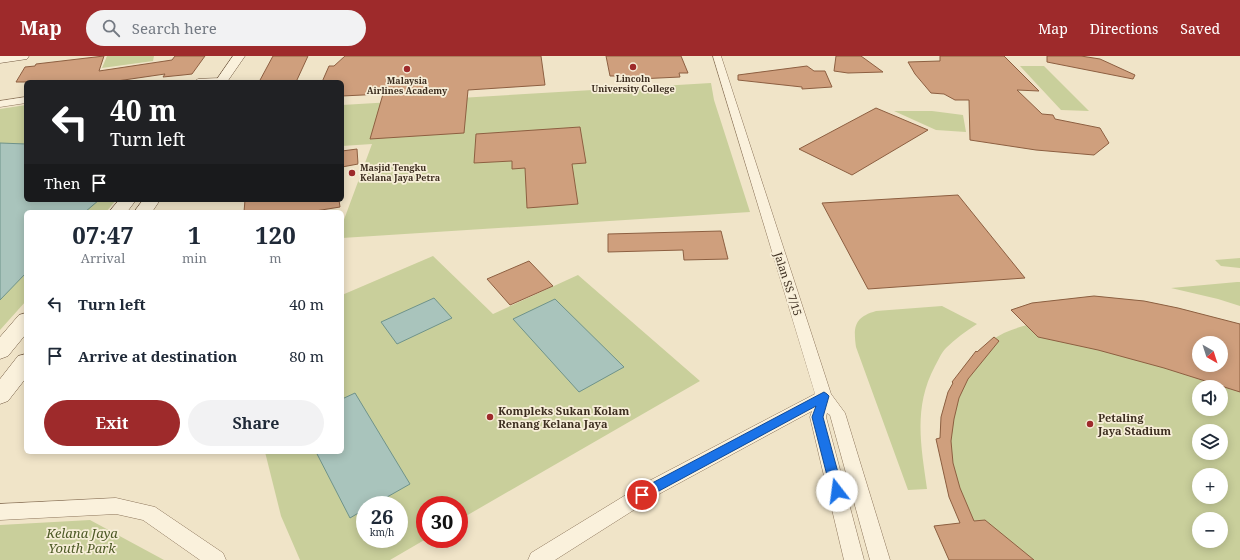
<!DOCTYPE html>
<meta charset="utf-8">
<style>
:root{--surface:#fff;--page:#f2f2f3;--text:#1f2937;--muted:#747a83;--accent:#9e2a2b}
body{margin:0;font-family:"Noto Serif",serif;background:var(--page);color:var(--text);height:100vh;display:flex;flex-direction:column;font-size:15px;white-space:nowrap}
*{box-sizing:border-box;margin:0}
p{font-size:13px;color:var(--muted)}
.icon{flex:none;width:22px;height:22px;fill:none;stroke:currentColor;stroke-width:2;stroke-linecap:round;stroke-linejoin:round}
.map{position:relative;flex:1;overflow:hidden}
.panel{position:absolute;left:24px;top:154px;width:320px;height:244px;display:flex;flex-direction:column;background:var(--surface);border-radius:6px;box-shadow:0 2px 10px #0003}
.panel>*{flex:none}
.top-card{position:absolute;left:24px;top:24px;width:320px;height:122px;border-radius:6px;box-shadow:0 2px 10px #0003;background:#202124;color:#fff;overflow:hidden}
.needle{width:26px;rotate:141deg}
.buttons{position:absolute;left:1192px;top:280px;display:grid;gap:8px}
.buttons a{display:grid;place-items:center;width:36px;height:36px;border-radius:50%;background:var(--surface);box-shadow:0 2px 10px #0003;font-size:20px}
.speed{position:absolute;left:356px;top:440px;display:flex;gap:8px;font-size:20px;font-weight:700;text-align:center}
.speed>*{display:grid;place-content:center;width:52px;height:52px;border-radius:50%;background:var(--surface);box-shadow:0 2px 10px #0003;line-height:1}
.speed small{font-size:10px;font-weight:400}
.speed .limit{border:6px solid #d22;background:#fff;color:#111}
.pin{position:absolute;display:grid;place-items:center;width:34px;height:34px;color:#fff;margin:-17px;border:2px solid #fff;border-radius:50%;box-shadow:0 1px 4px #0007}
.me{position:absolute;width:44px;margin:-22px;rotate:345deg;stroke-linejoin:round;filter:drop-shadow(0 0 3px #0008)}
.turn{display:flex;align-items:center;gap:14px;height:84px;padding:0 20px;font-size:18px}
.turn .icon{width:52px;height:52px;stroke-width:2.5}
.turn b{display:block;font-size:28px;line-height:34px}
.then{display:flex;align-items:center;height:38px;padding:0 20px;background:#0003;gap:8px;font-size:15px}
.eta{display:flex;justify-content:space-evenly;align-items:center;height:68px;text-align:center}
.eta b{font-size:24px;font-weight:700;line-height:28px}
.button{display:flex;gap:8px;margin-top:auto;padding:8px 20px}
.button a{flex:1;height:46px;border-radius:24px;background:var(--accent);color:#fff;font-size:16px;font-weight:700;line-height:46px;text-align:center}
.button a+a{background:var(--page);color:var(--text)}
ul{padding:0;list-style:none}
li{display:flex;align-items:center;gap:12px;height:52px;padding:0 20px}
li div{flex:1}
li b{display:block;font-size:15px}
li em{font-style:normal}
header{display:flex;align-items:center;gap:24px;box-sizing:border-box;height:56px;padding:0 20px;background:var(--accent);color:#fff}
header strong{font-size:19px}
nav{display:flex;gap:22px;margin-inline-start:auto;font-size:14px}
.search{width:280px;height:36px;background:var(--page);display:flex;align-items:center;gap:10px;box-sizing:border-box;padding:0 14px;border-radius:22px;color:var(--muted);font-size:15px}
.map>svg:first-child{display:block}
</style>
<header>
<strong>Map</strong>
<div class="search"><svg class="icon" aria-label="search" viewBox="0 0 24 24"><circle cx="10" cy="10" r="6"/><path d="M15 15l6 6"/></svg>Search here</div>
<nav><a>Map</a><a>Directions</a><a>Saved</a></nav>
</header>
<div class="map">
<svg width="1240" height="504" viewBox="0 0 1240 504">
<rect width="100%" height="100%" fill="#f0e4c8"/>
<!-- green -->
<path fill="#c9cf9b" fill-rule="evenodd" d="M107,0H154L153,5L102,12Z
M1020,10H1044L1089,55L1061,54Z
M711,27L714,44L750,156L342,182V169L372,88L342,90V49Z
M26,49V144H116L106,156H26V245L0,274V53Z
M894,55H932L963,59L966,76L936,74Z
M433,200L493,258L578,219L700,325L459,464V449H425L426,483L390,504H300L281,460L265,396H342V239ZM365,449H399V483H365Z
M1240,202V212L1221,210L1215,204Z
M1237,226H1240V250L1218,243L1171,232Z
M1094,240L1144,245L1178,252L1240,268V504H949L948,502L934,470L960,467C938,417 927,357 964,310C974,297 988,285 1004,277C1011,274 1019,271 1027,269L1011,254L1032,247ZM1199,287H1221V309H1199ZM1199,331H1221V353H1199ZM1199,375H1221V397H1199ZM1199,419H1221V441H1199ZM1199,463H1221V485H1199Z
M942,250L977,268C966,275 955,283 946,292C941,297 938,305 935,310C913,351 921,390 927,433L908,434L856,291C853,270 855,261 876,255Z
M90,464L164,504H0V469Z"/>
<!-- water -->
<path fill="#a9c4bc" stroke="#6f938a" d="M0,87L26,88V144H99L85,156H26V217L0,244Z
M434,242L452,262L397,288L381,266Z
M555,243L624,311L579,336L513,263Z
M355,337L410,428L373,449H365V453L350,462L316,396H342V343Z"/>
<!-- building -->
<path fill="#cf9f7d" stroke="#8d5f41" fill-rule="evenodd" d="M104,0L99,15L172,4L175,0H205L192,18L183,19L163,21L165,18L110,26H16L25,11L35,10L36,8Z
M273,0H308L296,26H259Z
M345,0H541L545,29L468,34L464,77L370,83L383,38L342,40V26H322L329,10H334Z
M606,0H681L688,17H679L680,21L617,24L616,20H610Z
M836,0H861L883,16L848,17L834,15Z
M940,0H1004L1039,35L1017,34L1042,58L1053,59L1055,63L1100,72L1109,87L1094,99L1036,94L970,84L969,44H955L944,38L931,37L915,18L908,6L940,5Z
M1047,0H1081L1100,3L1135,19L1133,23L1047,6Z
M807,10L814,15H825L832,31L802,33V31L738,24V19Z
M876,52L928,74L852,119L799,93Z
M580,71L586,107L572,108L578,148L527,152L525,112L512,113V105L474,107L476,78Z
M357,93L358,108L342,111V95Z
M958,139L1025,222L868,233L822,147Z
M245,144H339L340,151L309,156H244Z
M721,175L728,203L684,204L683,194L608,196V178Z
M529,205L553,230L510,249L487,223Z
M1094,240L1144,245L1178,252L1240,268V336L1164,312L1098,294L1038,281L1011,254L1032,247ZM1199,287H1221V309H1199Z
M994,281L999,285L968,323L959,342L954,363L951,385L953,407L960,432L974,465L985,464L1034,504H949L934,470L960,467L949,441L936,383L940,382L941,361L948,336L953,327L952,326L976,295L977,296Z"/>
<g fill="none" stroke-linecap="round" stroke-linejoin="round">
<defs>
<path id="street" d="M713,0H721L831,338L845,357L890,504H870L830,359L827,357L826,361L864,504H844L810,361L812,355L659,438L555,504H528L531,497L647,426L815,338Z
M222,22L225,23L226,26H193L198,23Z
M26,41V47L0,51V45Z
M116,442L155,451L223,497L226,504H200L143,464L116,458L0,464V448Z"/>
<path id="secondary" d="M0,0H29L27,3L0,7Z
M233,0H245L227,26H215Z
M119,144H136L127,156H109Z
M143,144H160L152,156H134Z
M26,257V278L8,300L0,303V281L19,259Z
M26,298V322L8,345L0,348V323L18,300Z"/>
</defs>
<!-- street casing -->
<use href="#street" stroke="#8d765c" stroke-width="1"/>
<!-- secondary casing -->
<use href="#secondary" stroke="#6f573f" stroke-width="1"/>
<!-- street -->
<use href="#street" fill="#faf1dc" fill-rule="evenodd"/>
<!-- secondary -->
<use href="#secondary" fill="#faf1dc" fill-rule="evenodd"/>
</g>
<!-- route -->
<path fill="#1a73e8" stroke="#114b97" d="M824,336L827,338L829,340L823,361L843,435L841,439L837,440L833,439L831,435L812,361L816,350L646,442L642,444L637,442L636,439L637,435Z"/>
<!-- markers -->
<g fill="#9e2a2b" stroke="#f7eed8" stroke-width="1.5">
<circle cx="633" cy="11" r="4"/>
<circle cx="407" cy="13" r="4"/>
<circle cx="352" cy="117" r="4"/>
<circle cx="490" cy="361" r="4"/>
<circle cx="1090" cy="368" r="4"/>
</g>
<g text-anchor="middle" stroke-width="3.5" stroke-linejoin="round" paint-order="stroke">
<!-- far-poi labels -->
<g font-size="9" font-weight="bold" fill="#3d2e20" stroke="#f7eed8">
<text x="633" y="26">Lincoln<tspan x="633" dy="10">University College</tspan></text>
<text x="407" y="28">Malaysia<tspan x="407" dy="10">Airlines Academy</tspan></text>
<text x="360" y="115" text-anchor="start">Masjid Tengku<tspan x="360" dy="10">Kelana Jaya Petra</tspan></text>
</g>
<!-- street labels -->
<g font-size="11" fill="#3d2e20" stroke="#f7eed8">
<text transform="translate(788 228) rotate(72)" y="4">Jalan SS 7/15</text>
</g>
<!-- poi labels -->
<g font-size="11" font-weight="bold" fill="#3d2e20" stroke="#f7eed8" text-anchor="start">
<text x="498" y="359">Kompleks Sukan Kolam<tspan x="498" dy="13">Renang Kelana Jaya</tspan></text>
<text x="1098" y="366">Petaling<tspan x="1098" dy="13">Jaya Stadium</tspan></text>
</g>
<!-- near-park labels -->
<g font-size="13" font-style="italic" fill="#4d5a26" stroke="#f7eed8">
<text x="82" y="482">Kelana Jaya<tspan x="82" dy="15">Youth Park</tspan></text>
</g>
</g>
</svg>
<div class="buttons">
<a><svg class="needle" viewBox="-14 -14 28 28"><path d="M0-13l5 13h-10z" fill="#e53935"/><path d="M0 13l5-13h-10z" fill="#747a83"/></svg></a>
<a><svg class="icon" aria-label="sound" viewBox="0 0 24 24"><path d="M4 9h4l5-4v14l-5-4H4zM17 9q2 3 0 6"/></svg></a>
<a><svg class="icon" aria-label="layers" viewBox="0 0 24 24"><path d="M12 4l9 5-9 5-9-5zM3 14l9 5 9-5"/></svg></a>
<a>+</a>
<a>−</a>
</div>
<div class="speed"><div>26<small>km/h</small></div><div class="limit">30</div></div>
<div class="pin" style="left:642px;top:439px;background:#d93025"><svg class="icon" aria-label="arrive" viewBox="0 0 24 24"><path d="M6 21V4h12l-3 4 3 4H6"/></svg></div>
<svg class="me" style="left:837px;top:435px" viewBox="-20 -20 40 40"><circle r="19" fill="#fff"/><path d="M0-13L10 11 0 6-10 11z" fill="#1a73e8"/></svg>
<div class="top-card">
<div class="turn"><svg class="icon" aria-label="left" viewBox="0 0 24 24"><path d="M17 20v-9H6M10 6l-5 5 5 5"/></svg><div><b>40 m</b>Turn left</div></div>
<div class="then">Then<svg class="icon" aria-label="arrive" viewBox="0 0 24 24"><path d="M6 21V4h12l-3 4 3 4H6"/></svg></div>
</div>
<section class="panel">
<div class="eta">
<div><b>07:47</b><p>Arrival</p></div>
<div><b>1</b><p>min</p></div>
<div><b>120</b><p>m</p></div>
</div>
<ul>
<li><svg class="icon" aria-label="left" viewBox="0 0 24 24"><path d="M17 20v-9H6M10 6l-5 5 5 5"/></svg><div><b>Turn left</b></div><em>40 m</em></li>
<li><svg class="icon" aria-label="arrive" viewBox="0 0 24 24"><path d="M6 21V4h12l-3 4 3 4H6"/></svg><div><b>Arrive at destination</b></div><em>80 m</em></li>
</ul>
<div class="button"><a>Exit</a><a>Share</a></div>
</section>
</div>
